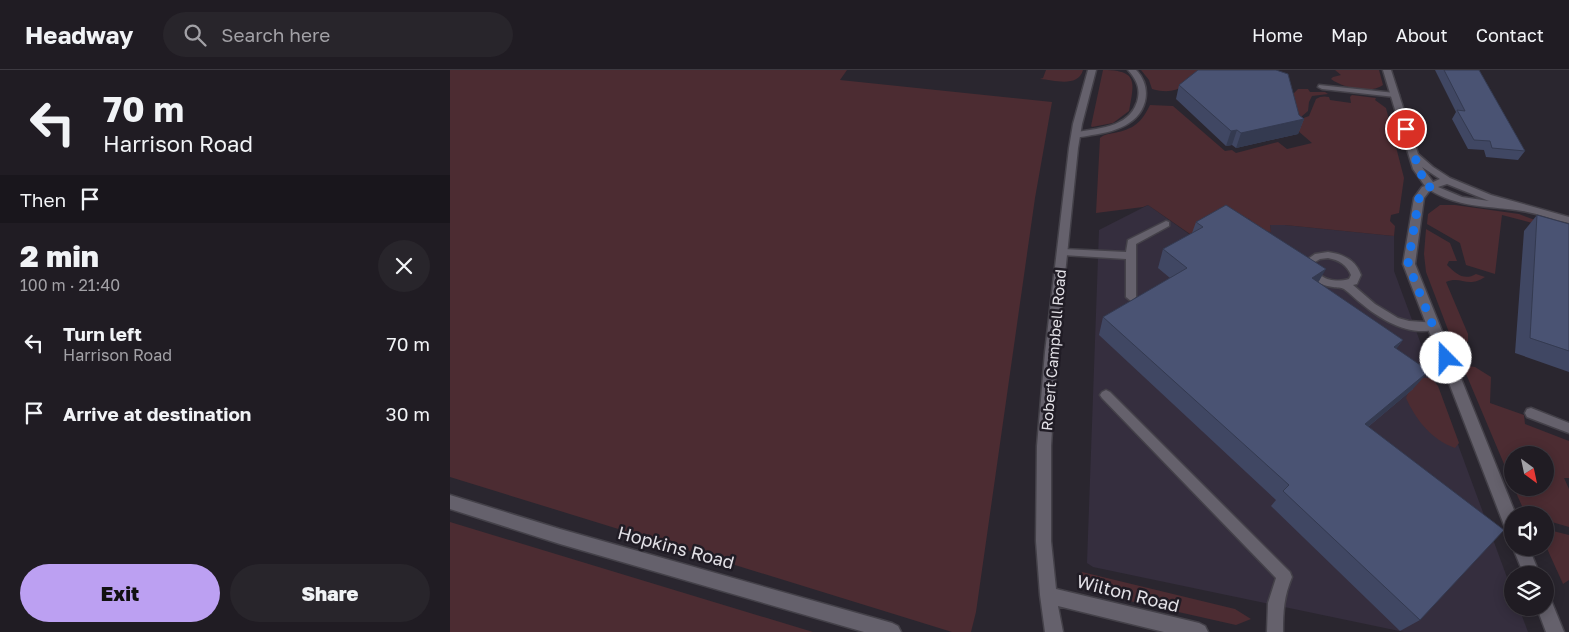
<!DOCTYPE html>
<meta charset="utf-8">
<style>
:root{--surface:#201c23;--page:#28252b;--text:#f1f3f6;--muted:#a2a1a6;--line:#3d3a41;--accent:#bca0f2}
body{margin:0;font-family:"Golos Text",sans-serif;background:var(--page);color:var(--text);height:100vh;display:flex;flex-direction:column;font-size:19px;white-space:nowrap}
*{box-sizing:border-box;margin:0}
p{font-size:16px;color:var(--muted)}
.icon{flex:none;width:28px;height:28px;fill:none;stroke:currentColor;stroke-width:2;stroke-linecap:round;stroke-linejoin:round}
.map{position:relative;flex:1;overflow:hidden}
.side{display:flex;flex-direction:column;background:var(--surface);width:450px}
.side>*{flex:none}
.banner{background:#201c23;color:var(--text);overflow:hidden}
.needle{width:32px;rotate:147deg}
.controls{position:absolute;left:1054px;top:376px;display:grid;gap:10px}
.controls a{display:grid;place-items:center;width:50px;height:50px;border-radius:50%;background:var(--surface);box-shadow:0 2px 12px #0003,0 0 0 1px var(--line);font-size:25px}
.pin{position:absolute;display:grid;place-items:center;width:42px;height:42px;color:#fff;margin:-21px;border:2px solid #fff;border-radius:50%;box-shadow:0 1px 5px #0007}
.me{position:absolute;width:55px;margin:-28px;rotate:338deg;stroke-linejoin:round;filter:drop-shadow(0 0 4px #0008)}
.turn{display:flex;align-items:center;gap:18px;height:105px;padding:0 20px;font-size:22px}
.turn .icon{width:65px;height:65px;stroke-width:2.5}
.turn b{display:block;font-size:35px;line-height:42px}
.then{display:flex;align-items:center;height:48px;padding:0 20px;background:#0003;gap:10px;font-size:19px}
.round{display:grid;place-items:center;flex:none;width:52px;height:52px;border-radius:26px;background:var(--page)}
.summary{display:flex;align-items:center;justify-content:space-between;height:85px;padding:0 20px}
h1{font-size:30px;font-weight:800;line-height:38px}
.button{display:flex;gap:10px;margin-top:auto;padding:10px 20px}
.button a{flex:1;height:58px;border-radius:30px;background:var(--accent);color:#111;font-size:20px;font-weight:800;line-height:58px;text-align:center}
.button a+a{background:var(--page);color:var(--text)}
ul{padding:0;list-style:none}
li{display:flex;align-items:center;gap:15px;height:70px;padding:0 20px}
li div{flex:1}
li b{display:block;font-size:19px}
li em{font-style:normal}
header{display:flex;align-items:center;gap:30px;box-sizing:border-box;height:70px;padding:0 25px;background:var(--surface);border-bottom:1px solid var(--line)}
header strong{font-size:24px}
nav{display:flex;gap:28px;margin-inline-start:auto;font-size:18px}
.search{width:350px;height:45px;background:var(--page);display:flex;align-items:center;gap:12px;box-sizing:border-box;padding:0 18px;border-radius:28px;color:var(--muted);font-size:19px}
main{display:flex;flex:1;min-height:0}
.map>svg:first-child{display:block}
</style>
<header>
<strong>Headway</strong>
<div class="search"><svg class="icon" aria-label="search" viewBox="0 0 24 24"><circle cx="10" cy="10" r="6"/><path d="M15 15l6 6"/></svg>Search here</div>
<nav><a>Home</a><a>Map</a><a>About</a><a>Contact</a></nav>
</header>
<main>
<section class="side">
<div class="banner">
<div class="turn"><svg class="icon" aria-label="left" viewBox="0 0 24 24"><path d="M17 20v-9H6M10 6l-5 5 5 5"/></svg><div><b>70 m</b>Harrison Road</div></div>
<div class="then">Then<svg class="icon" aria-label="arrive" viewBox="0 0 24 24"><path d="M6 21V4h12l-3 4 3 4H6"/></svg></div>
</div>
<div class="summary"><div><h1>2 min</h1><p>100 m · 21:40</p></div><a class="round"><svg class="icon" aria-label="close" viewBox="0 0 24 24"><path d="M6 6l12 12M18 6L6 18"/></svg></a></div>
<ul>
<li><svg class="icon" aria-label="left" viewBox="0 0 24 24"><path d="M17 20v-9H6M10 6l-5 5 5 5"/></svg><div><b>Turn left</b><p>Harrison Road</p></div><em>70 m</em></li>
<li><svg class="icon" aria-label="arrive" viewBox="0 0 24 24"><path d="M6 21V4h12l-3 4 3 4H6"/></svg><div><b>Arrive at destination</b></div><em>30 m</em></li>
</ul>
<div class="button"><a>Exit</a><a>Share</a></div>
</section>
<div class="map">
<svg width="1119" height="562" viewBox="0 0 1119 562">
<rect width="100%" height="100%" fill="#2a262f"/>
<!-- built -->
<path fill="#352e3e" d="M698,135L739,164L789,148L800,149L821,162L820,155H835L944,166V201L1062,521V538H1069L1078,562H954L643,497L637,493L649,160Z"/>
<!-- green -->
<path fill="#4c2c32" d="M0,0H397L390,10L602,32L585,128L526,542L521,562H502L0,407Z
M596,0H633C628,18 604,10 590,9L593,8Z
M653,0C689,0 684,13 679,41L663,53L642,57L641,56Z
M691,0H754C736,15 727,26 702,19L699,10Z
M885,0H929L933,15C921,24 893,18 881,9L883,7L891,5Z
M848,19H858L860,22H875L878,24L862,26L859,32L858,41L851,47L846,48L837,30Z
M902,25L926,28L925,30L936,38L954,108L949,143L941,145L940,151L945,156L944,166L835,155H820L821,162L801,158L800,149L788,148L740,164L698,135L693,137L646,143L650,68C654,64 659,64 664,63C684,59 691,53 700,35L723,36L775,81L782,80L786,83L828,72L837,79L862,73L847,60L850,59L843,52L859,46L866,29C870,26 875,26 879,27L880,30L901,33L900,27Z
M990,135H1005L1069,144L1085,150L1086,154L1052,145L1045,204L1016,195L1010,173L977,154L978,144Z
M976,159L1000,173L1007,191H999L997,195C1006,204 1014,211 1026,204L1035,207C1017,219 1011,205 996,212L1018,264V272L1000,265L976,202L974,184Z
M1017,296L1025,297L1041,307L1040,333L1074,345L1075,354L1119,371V408H1114L1119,419V457L1095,450V445H1076L1064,418H1095V385H1062V413L1014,299Z
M971,308H981L988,316L1009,373L1005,378C982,370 966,350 956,328L962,313Z
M0,452L363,562H0Z
M1095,459L1119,465V510L1113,514L1095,474Z
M632,502L785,539L801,549L786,555L653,525L639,517L631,510Z"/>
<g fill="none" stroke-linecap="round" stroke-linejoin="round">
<defs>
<path id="lane" d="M678,0H686C702,16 698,41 679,53C669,60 655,63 642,65C636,66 629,68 623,67V63C646,58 678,59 687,32C691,19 687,10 678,0Z
M869,15L945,23L949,25L945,27L872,19L868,17Z
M716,151L719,152V156L686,174V227L681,231L676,227V189L613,185L608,182L613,179L676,182L678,170Z
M878,182C893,184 906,190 911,205L907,214L903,215L925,234L948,248L959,251L987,253L988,256L987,259C960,267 931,250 912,234C906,230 900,223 894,219C891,217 887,218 883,217C868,215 855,207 855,191L865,184ZM878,188C889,190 897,195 901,205L899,209C885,213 865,210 865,192L870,189Z
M656,320L660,322L840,502L842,507C834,526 833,541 833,562H817L818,533L826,508L652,328L650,325L652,322Z
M1081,338L1119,353V363L1077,347L1075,343L1077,339Z"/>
<path id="street" d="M638,0H646L632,54L628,78L607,282L601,376V471L606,519L749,553L755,556L758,562H714L608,536L613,562H595L590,525L586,471L587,376L595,282L619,78L623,54Z
M933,0H941L968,84L983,97L1000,108L1041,125L1119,147V153C1102,149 1084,142 1066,140C1037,136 1006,137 980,120L974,128L965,194L1066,445H1062V462L1057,460L1054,455L953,194L964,128L972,117L975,116L963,99ZM972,97L990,109L983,112ZM997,114L1039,131L1012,127L988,117Z
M0,425L110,459L442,553L448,556L451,562H414L110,474L0,439Z
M1063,478H1079L1090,505H1074Z
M1095,528L1101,530L1114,562H1096L1087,538H1095Z"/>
</defs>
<!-- lane casing -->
<use href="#lane" stroke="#444149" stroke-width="3"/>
<!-- street casing -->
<use href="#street" stroke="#444149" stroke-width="3"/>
<!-- lane -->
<use href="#lane" fill="#65616c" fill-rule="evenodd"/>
<!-- street -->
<use href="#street" fill="#65616c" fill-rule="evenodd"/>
</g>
<!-- wall -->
<path fill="#404763" d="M985,0H1029L1075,81L1068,90L1036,87L1034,80L1018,79L1002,49L1006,42Z
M729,15L849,45L854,49L848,64L786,78L782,75L776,76L726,29Z
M1087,145L1119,154V302L1065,283L1074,161Z
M746,152L868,213L953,270L946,279L963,319L918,357L970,550L950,561L821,436L826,430L649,265L653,247L720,208L708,198L713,179L742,163Z"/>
<!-- shaded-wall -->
<path fill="#343a50" d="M854,49L848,64L786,78L791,63Z
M787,60L782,75L776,76L781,61Z
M876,199L865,218L862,208Z
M953,270L939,288L944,277Z
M979,301L963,319L901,371L915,354Z"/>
<!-- building -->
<path fill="#4a5373" stroke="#343a50" d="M748,0H826L838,4L849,45L854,49L791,63L787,60L781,61L729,15Z
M994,0H1029L1075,81L1042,78L1040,71L1024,70L1007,40L1015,41Z
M776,135L876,199L862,208L953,270L944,277L979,301L915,354L1054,460L970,550L833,421L839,415L653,247L737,198L713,179L753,157L746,152Z
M1087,145L1119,154V281L1080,268Z"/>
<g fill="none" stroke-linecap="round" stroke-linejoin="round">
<!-- route -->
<path stroke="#1a73e8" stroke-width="9" stroke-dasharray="0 16.2" d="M956,59L970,103L981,116L974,121L969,128L958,194L996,288"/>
</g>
<g text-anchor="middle" stroke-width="5" stroke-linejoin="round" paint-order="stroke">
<!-- street labels -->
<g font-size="15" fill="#e2e0e6" stroke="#201c25">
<text transform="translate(604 280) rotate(-85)" y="5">Robert Campbell Road</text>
</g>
<!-- near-street labels -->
<g font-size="18" fill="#e2e0e6" stroke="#201c25">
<text transform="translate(226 478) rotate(15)" y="6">Hopkins Road</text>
<text transform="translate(678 524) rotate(14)" y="6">Wilton Road</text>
</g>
</g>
</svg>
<div class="controls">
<a><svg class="needle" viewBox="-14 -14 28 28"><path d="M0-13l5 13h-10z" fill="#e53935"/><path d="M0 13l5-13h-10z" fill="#a2a1a6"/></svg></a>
<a><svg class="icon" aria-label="sound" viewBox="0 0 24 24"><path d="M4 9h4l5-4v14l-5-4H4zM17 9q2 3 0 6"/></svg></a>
<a><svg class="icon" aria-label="layers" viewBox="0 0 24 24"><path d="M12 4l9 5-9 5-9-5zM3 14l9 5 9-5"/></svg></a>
</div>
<div class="pin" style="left:956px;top:59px;background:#d93025"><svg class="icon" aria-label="arrive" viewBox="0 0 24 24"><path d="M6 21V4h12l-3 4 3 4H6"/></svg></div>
<svg class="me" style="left:996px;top:288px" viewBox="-20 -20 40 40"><circle r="19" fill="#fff"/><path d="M0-13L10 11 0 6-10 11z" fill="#1a73e8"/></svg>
</div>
</main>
